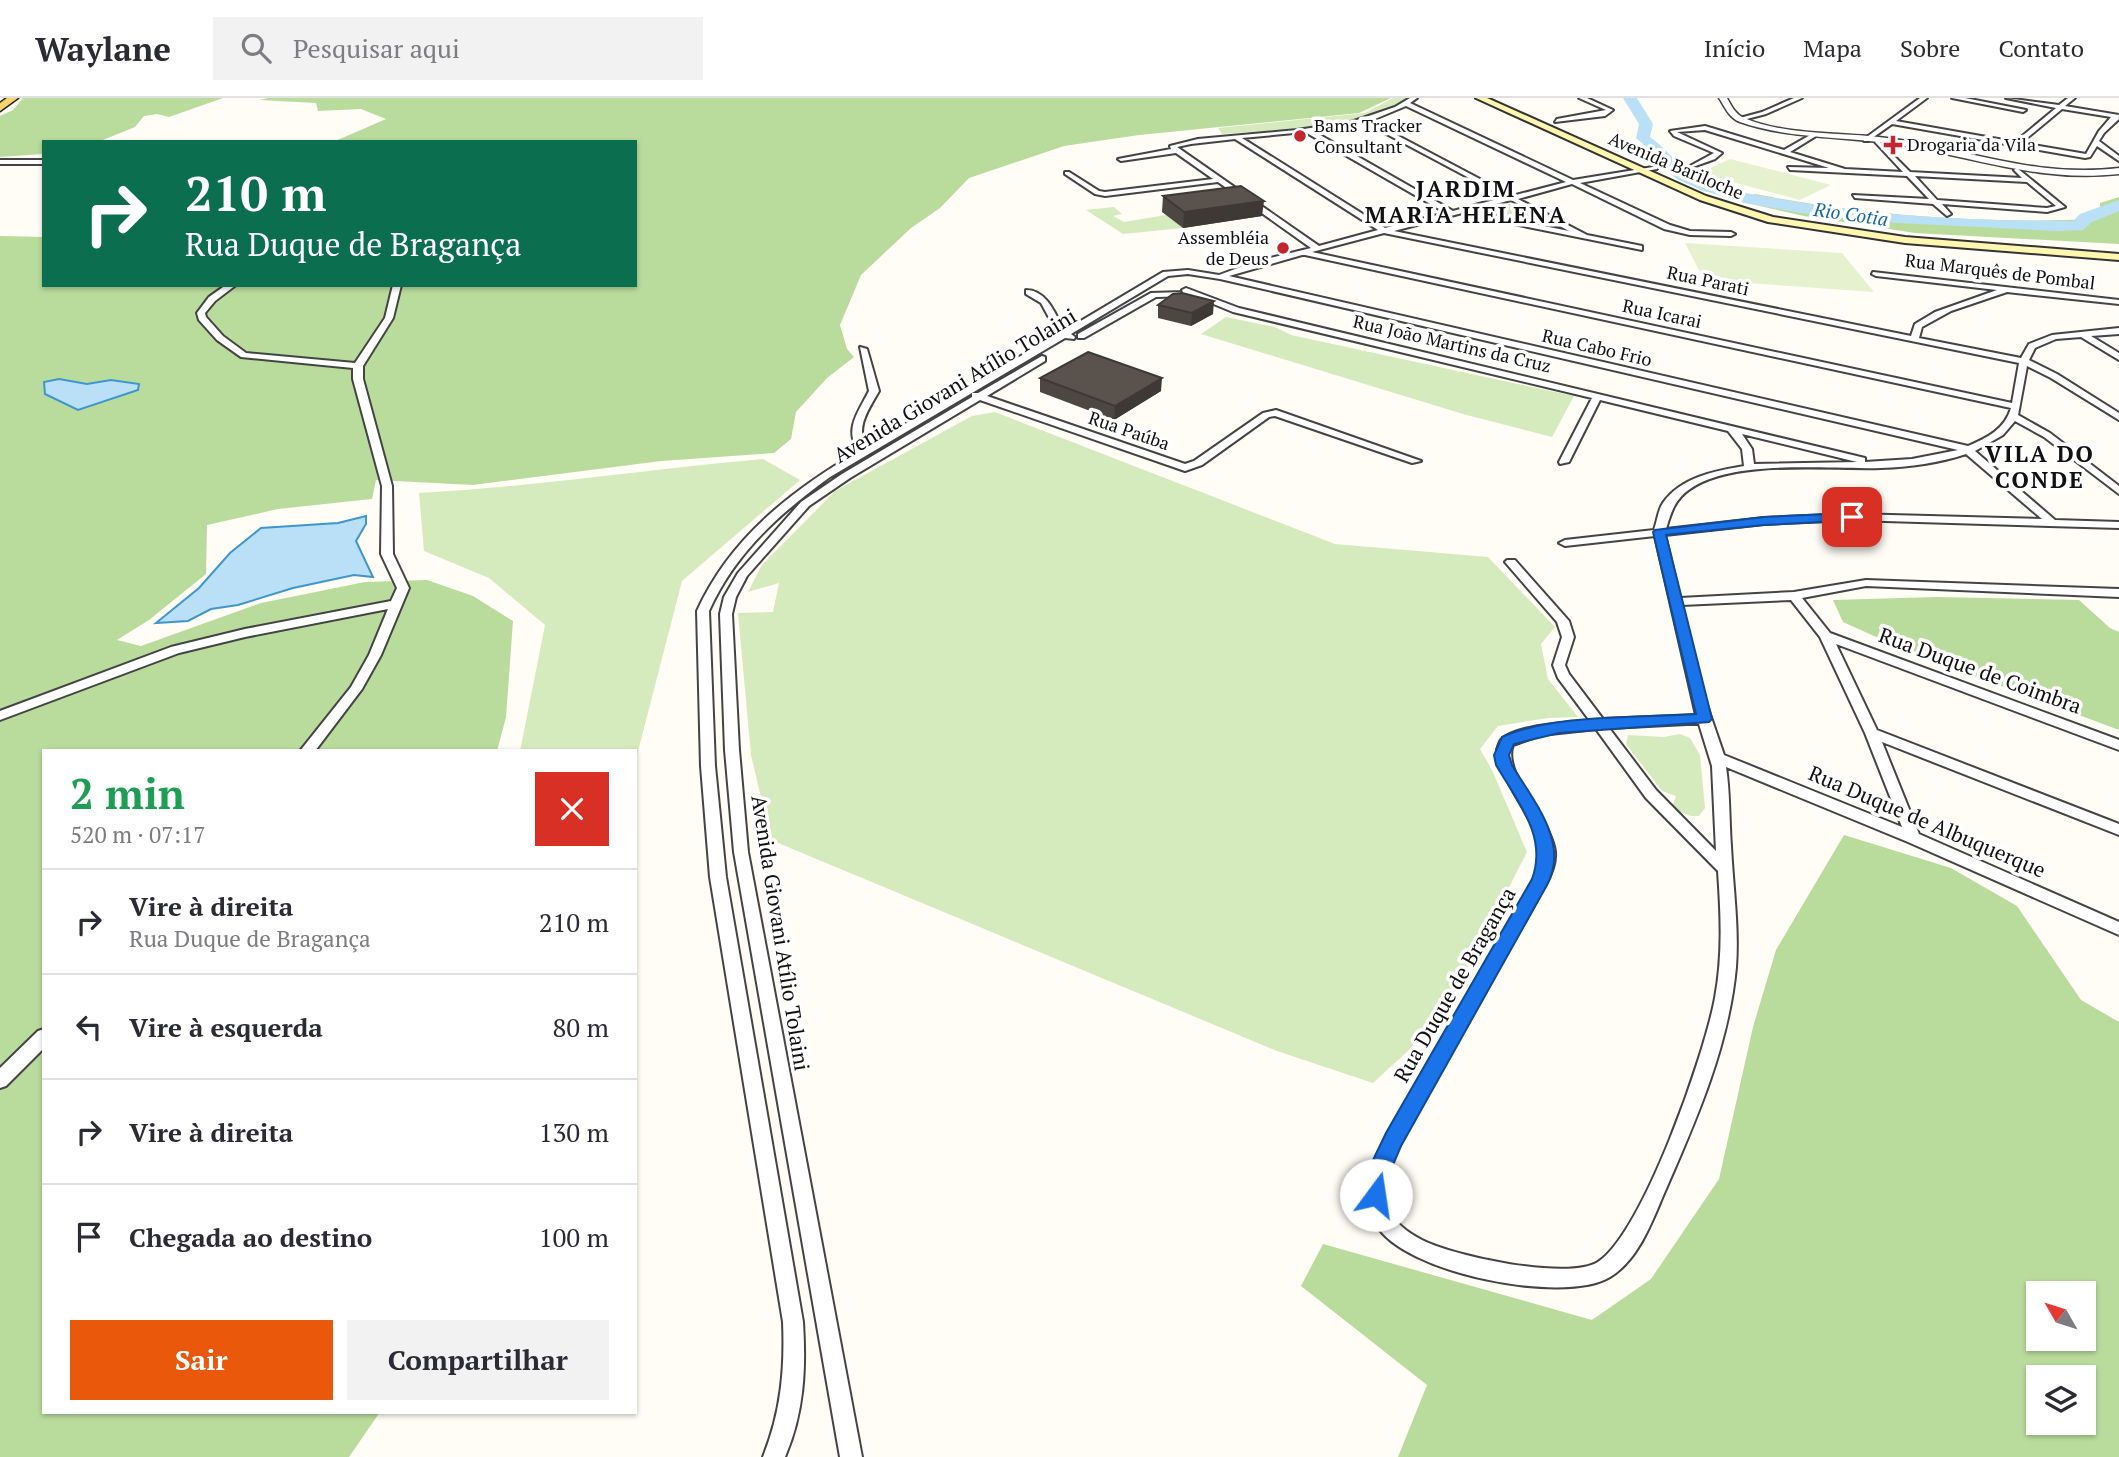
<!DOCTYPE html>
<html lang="pt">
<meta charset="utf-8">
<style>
:root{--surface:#fff;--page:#f2f2f3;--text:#2b2b33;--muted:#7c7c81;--line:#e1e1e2;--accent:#ea580c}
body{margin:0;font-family:"PT Serif",serif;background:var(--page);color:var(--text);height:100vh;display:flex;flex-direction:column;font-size:26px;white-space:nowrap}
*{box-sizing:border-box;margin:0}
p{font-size:23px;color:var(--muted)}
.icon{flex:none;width:38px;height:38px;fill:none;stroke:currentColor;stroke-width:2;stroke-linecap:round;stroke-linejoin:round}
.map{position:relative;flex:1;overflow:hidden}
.details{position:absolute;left:42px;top:651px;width:595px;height:665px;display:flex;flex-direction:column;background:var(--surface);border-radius:0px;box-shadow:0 2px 5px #0004}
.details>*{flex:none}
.top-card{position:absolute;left:42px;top:42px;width:595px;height:147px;border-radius:0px;box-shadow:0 2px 5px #0004;background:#0b6e4f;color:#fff;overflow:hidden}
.needle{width:46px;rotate:309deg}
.tools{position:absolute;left:2026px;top:1183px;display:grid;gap:14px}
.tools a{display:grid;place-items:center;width:70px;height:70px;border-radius:0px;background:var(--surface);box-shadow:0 2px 5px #0004;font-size:35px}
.pin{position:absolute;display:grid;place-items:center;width:60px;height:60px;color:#fff;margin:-30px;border-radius:14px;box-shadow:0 4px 10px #0006}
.me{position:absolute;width:77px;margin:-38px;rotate:14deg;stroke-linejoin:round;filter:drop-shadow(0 0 5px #0008)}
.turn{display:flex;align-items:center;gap:24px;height:147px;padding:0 28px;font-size:32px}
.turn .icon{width:91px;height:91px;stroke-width:2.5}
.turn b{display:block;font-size:49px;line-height:60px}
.round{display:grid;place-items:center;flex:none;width:74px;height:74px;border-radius:0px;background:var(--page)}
.overview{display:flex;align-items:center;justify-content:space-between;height:119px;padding:0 28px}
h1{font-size:42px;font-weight:600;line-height:52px;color:#1e9e55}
.cta{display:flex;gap:14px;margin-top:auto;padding:14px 28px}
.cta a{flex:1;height:80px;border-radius:0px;background:var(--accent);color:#fff;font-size:28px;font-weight:600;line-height:80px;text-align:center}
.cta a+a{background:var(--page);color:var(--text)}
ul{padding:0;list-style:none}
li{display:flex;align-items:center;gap:21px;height:105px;padding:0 28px;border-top:2px solid var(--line)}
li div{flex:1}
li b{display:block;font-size:26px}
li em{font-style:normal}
header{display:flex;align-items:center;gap:42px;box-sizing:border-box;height:98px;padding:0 35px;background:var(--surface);border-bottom:2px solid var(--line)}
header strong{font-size:33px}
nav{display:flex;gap:38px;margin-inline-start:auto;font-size:24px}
.search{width:490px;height:63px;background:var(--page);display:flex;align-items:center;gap:18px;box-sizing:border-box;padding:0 24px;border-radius:0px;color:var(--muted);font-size:26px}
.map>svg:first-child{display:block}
</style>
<header>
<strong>Waylane</strong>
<div class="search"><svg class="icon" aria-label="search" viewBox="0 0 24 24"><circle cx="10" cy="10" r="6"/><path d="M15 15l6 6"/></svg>Pesquisar aqui</div>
<nav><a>Início</a><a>Mapa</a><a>Sobre</a><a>Contato</a></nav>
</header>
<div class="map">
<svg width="2119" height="1359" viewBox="0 0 2119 1359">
<rect width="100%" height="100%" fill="#fffdf5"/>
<!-- green -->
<path fill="#d5ebbd" d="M1393,0H1407C1361,32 1292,30 1237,35L1222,36L1218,30L1365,15Z
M1509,106H1518L1538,115L1541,121C1525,128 1505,120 1488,117L1489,112Z
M1114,109L1122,116L1113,118L1124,124L1166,117L1183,130L1123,136L1086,112Z
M1226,219L1275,229L1291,237L1574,298L1552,339L1463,316L1201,236Z
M995,314L1335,446L1488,459L1555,529L1541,546L1548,581L1578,619L1548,620L1498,628L1480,651L1492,672L1527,754L1468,869L1410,951L1373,985L1277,953L771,742L751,657L738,515L773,514L779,485L748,494L762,467L835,393L972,318Z
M763,361L800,382L682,483L635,665V653H520L545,527L489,480L424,453L419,395C534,389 648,371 763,361Z
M1680,636L1690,640L1700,657L1705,710L1699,718H1691L1675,712L1673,707L1676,698L1662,693L1626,646L1628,637L1664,639Z"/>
<!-- forest -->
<path fill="#b9dc9c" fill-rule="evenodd" d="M23,0H223L169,19L157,16L144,18L135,29L98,44H44V56L0,59V18L13,12Z
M268,0H1391L1359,15L1139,37L1064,48L969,80L940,110L911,130L861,177L840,227L847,251L854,259L827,280L796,314L791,341L774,355L661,363L473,387L376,382L372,401L278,411L207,427L206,476L149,522L117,542L141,548L261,505L365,484L427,482L473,498L513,523L506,619L497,653H44V1314H380L349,1359H0V138L44,139V187H635V44H333L386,21L361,11L318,13L316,5L259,2Z
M1755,96C1868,118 1984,126 2099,121L2100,105L2119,99V146L1915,135L1804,118L1742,104Z
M1936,499L2079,502L2110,530L2119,534V632L1905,552L1843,524L1833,502Z
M1844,737L1951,770L2017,808L2081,902L2119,924V1359H1398L1427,1287L1301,1188L1323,1146L1592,1222L1651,1181L1719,1081L1753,929L1776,852ZM2084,1195V1241H2039V1195ZM2084,1279V1325H2039V1279Z"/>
<!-- pitch -->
<path fill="#e6f2cf" d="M1730,61L1831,87L1800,102L1699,75Z
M1685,145L1842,155L1874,194L1704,182Z"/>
<!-- water -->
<path fill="#b9e0f7" stroke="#3f96cf" stroke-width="2" d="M59,281L87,286L111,282L139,286L138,292L78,312L45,296L44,284Z
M366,418V426L356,443L373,479L354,477L293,490L238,507L211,511L188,523L156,525L199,490L230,455L261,430L338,425Z"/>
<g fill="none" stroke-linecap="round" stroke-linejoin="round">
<!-- river -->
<path fill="#b9e0f7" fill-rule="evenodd" d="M1623,0H1637L1653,26L1650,39C1668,52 1678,69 1698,79C1726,93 1756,97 1786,102C1879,119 1978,123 2073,123L2080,116L2119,102V113L2092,124L2083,132L2057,133L1878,124L1807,116L1745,105L1701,92L1677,81L1664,71L1655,56L1636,40L1639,26Z"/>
<defs>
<path id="minor" d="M1410,0H1417L1410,5L1573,82L1659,68L1657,71L1580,85L1670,127L1690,133L1731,134L1735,136L1731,138L1690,137L1664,131L1572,86L1518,101L1587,137L1642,148V152L1469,117L1466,114L1394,133L1911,238L1915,226L1935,214L1997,192L1876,178L1872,176L1873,174L2119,202V206L2007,194L1951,213L1922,229L1919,240L2021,260L2029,246L2052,237L2119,230V236L2091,238L2119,255V262L2081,239L2056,241L2035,250L2029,262L2057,276L2119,315V322L2051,280L2027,268L2018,317L2050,335L2119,388V396L2044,339L2015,323L2003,337L1975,353L2055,422L2119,424V430L1852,422L1764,426L1665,437L1680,500L1794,494L1866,482L2119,491V499L1866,488L1802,500L1830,535L2119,642V652L1836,546L1877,632L2119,726V737L1882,644L1919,736L2119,824V837L1908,744L1726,669C1730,695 1729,722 1731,748C1733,789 1739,829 1736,869C1729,947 1697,1020 1666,1091C1653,1120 1640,1161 1610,1179C1564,1207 1402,1175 1376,1126C1359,1094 1373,1066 1387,1036L1534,781C1536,773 1541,764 1540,754C1538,721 1502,689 1497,652C1497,651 1500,643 1501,642C1515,627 1570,624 1590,623L1558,580L1553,567L1562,539L1557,524L1505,464L1507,462H1515L1569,523L1574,539L1565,567L1569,576L1603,621L1696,617L1655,438L1565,448L1559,445L1565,442L1654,432C1657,424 1658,412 1663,405C1681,379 1715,373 1744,368L1742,351L1728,333L1600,302L1569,364L1560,366L1559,364L1592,300L1233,214L1194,198L1156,199L1084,240H1078V236L1151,195L1183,194L1182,192L1186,190L1239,210L1865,360V364L1912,361L1958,352L1220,181L1188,176L1168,178L1071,236L1075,239L1074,241L1065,240L830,379C779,416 735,455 709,513L715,668L726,779L803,1224C806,1271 804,1315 785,1359H763C781,1314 785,1272 783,1224L710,779L701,668L697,513C730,440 791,393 859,353C843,332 859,313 869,293L860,249L867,251L879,293C869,311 855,329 866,349L1058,236L1041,205L1026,196V192C1047,192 1056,217 1064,233L1163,174L1188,172L1219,177L1254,164L1311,150L1218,84L1105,98L1095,96L1065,76V74H1069L1099,93L1105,94L1213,81L1176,55L1121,63L1118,61L1171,51L1170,48L1198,41L1297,32L1351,24L1395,9ZM1406,8L1566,84L1512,98L1370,23ZM1364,24L1505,99L1453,113L1313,33ZM1305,34L1446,115L1385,130L1242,40ZM1235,41L1378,132L1319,148L1177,49L1191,46ZM1511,102L1569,133L1470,113ZM1384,135L2019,265L2012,305L1312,154ZM1302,157H1305L2011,310C2005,331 1987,340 1968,348L1229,178ZM1742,336L1857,364L1754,366L1752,351ZM1966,356L2042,421L1852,416L1764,420L1666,431C1671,414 1675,401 1690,391C1734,360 1830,372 1881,370C1910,369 1939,365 1966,356ZM1791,502L1820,539L1865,635L1902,729L1724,657L1704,599L1682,507ZM1687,626H1699L1712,668L1716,753L1656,692L1609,630ZM1596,631L1646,700L1718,773C1721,816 1723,858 1715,900C1705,955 1643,1135 1598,1164C1568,1183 1453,1158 1422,1142C1410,1136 1396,1126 1390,1114C1380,1092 1390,1068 1399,1048L1546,786C1551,777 1556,765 1555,754C1552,723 1501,675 1513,647L1541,637Z
M1579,0H1587L1613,12L1605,18L1555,24L1557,21L1606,12Z
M1794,0H1802L1766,16L1739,23L1736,21L1762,14Z
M1920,0H1927L1896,23L2015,44L2056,10L2006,0L2059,7L2068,0H2075L2065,8L2119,17V21L2104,35L2099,43L2119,58V63L2097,48L2090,59L2085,60L1892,26L1868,43H1864V41ZM2062,11L2111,19L2099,33L2086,56L2021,45Z
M1952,0H1965L2026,12L2023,14Z
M1705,28L1784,52L1812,36H1816V38L1790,54L1845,71L1903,74L1875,44L1877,41L1910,74L2022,80L2014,72L2017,70L2065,109L2047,114L1942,106L1951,116L1947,118L1933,106L1855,100L1853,97L1929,101L1907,78L1790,72L1788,69L1829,70L1705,32L1677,34L1722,55L1715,61L1690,70V68L1714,55L1674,38L1670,33ZM1915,78L2027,84L2056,108L2047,110L1937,102Z
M0,62H44V66H0Z
M226,187H236L215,203L205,215L206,219L223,238L246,255L355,265L385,220L393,187H401L393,220L363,268V281L392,388L393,456L409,490L381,557L362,591L315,653H300L351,589L369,557L388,511L245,539L179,555L0,622V613L171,549L245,531L391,503L397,490L381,456L382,388L353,281V270L241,259L217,242L199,222L197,215L209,199Z
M1042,258L1045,259V263L987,298L1185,366L1194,363L1263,315L1276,312L1421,363L1412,365L1275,318L1269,319L1202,367L1185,373L980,302L850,380L809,408L747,478L736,499L732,516L739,652L748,754L862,1359H840L734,754L725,652L720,516L724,499L738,475L801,404L842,376L972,299V295H978Z
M44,931V950L6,988L0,990V970L38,933Z"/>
<path id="tertiary" d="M1719,0H1727C1731,7 1735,16 1744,20C1787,38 1841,34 1887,40C1969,51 2034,80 2119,70V76C2036,85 1973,58 1893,46C1842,38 1788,41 1740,24C1729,20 1725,9 1719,0Z"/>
<path id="secondary" d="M1476,0H1487L1706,98L1773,119L1905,139L2119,156V162L1905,145L1768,124L1700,102Z"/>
<path id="primary" d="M7,0H18L0,13V5Z"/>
</defs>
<!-- minor casing -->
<use href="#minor" stroke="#444" stroke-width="4"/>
<!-- tertiary casing -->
<use href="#tertiary" stroke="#444" stroke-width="3"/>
<!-- secondary casing -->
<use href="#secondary" stroke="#333" stroke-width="4"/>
<!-- primary casing -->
<use href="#primary" stroke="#222" stroke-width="3"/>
<!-- minor -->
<use href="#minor" fill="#fff" fill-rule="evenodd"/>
<!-- tertiary -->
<use href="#tertiary" fill="#fff" fill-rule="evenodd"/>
<!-- secondary -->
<use href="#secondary" fill="#fff6b0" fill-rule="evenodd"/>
<!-- primary -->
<use href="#primary" fill="#f9d66b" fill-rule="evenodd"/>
</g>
<!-- wall -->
<path fill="#4d4742" d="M1163,98L1262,118L1183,130L1162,114Z
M1158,207L1213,216L1191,228L1158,220Z
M1040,280L1161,293L1114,322L1040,294Z"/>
<!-- shaded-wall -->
<path fill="#3f3936" d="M1264,103L1262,118L1183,130L1184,114Z
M1214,203L1213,216L1191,228L1192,215Z
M1162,280L1161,293L1114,322L1115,308Z"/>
<!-- building -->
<path fill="#5a524d" stroke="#3f3936" stroke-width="2" d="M1241,88L1264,103L1184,114L1163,98Z
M1182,195L1214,203L1192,215L1158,207L1173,196Z
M1088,254L1162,280L1115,308L1040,280Z"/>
<!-- route -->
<path fill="#1a73e8" stroke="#114b97" stroke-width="2" d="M1852,415L1857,416V422L1764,427L1666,437L1712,621L1709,624L1559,635L1514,646L1509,657L1512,667C1533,703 1570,744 1547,787L1401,1048L1389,1076L1383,1104L1376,1107L1368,1104C1359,1082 1377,1055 1386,1035L1532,781C1548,738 1517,703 1496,667L1494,657L1502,639C1552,616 1640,620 1696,616L1653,434L1655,432L1764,419Z"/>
<!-- markers -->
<g fill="#c4262e" stroke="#fff" stroke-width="2.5">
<circle cx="1300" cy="38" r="7"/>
<path d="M1889.5 36.5h7v7h7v7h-7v7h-7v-7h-7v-7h7z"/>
<circle cx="1283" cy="150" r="7"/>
</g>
<g text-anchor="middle" stroke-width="7" stroke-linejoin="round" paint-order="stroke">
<!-- far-poi labels -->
<g font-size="18" fill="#111" stroke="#fff" text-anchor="start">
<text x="1314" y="34">Bams Tracker<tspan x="1314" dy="21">Consultant</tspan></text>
<text x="1907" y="53">Drogaria da Vila</text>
<text x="1269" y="146" text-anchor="end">Assembléia<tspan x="1269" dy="21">de Deus</tspan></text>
</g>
<!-- far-street labels -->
<g font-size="18" fill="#111" stroke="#fff">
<text transform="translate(1676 68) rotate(23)" y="6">Avenida Bariloche</text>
<text transform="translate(2000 174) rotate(7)" y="6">Rua Marquês de Pombal</text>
<text transform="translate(1708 183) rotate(12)" y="6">Rua Parati</text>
<text transform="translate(1662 216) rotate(12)" y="6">Rua Icarai</text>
<text transform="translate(1452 246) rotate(13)" y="6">Rua João Martins da Cruz</text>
<text transform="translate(1597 250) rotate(13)" y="6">Rua Cabo Frio</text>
<text transform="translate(1129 333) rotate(19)" y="6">Rua Paúba</text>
</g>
<!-- far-water labels -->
<g font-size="19" font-style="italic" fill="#1768a6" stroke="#fff">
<text transform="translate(1851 116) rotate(8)" y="7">Rio Cotia</text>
</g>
<!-- street labels -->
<g font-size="21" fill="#111" stroke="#fff">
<text transform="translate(955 288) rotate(-31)" y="7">Avenida Giovani Atílio Tolaini</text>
<text transform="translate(1980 573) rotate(20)" y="7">Rua Duque de Coimbra</text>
<text transform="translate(1927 724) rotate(23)" y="7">Rua Duque de Albuquerque</text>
<text transform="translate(780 835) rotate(81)" y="7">Avenida Giovani Atílio Tolaini</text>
<text transform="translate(1455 887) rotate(-60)" y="7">Rua Duque de Bragança</text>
</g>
<!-- far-district labels -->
<g font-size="23" font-weight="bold" letter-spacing="2" fill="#111" stroke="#fff">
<text x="1466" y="99">JARDIM<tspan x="1466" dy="26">MARIA HELENA</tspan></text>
<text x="2040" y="364">VILA DO<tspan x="2040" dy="26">CONDE</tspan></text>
</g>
</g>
</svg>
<div class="tools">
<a><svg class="needle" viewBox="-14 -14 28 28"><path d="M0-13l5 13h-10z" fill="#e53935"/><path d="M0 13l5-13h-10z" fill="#7c7c81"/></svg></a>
<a><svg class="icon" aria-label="layers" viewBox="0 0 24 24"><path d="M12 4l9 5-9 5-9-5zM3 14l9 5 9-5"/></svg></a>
</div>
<div class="pin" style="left:1852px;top:419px;background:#d93025"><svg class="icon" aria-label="arrive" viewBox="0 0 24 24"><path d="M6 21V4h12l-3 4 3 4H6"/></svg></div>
<svg class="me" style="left:1376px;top:1097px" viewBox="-20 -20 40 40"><circle r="19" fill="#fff"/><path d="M0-13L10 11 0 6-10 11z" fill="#1a73e8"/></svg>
<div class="top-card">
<div class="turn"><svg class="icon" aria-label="right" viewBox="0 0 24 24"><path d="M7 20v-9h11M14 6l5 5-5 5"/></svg><div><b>210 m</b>Rua Duque de Bragança</div></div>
</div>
<section class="details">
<div class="overview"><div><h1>2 min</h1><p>520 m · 07:17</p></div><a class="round" style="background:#d93025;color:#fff"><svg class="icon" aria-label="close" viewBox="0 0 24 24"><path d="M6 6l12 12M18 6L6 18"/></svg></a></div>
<ul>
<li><svg class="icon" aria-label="right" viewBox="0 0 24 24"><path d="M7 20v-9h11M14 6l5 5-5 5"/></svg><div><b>Vire à direita</b><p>Rua Duque de Bragança</p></div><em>210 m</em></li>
<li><svg class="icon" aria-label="left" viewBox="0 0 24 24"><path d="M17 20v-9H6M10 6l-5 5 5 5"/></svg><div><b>Vire à esquerda</b></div><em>80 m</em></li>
<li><svg class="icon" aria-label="right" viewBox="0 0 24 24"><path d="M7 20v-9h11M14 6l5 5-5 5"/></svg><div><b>Vire à direita</b></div><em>130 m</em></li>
<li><svg class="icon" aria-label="arrive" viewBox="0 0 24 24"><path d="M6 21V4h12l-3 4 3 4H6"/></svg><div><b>Chegada ao destino</b></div><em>100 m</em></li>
</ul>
<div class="cta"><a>Sair</a><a>Compartilhar</a></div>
</section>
</div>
